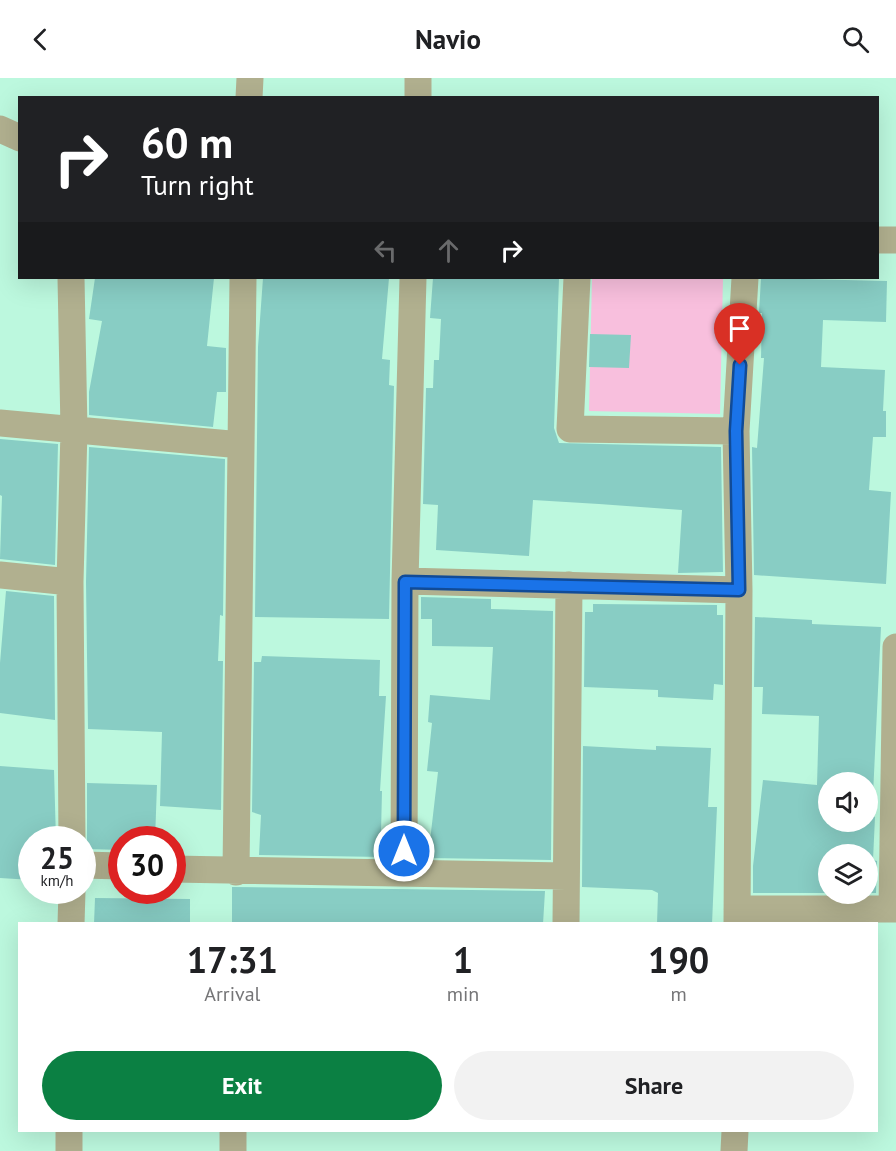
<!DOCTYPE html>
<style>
:root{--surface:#fff;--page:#f2f2f2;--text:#202124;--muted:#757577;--accent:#0b8043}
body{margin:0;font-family:"PT Sans",sans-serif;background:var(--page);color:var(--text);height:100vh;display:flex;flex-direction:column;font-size:22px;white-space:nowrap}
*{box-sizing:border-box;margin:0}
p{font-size:20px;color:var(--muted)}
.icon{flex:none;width:33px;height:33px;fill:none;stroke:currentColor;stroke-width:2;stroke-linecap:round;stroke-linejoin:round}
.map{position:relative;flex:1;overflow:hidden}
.details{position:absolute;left:18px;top:844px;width:860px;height:210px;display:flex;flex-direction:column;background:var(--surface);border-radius:0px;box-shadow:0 6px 24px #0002}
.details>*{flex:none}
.banner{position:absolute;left:18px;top:18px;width:861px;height:183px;border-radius:0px;box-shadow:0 6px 24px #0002;background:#202124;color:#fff;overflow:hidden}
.buttons{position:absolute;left:818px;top:694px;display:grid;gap:12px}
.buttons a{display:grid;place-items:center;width:60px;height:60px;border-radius:50%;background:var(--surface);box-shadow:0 6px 24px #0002;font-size:30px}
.speed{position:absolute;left:18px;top:748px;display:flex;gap:12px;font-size:30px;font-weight:700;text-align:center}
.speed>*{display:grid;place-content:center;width:78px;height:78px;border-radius:50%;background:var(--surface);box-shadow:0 6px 24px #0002;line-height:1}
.speed small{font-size:15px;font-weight:400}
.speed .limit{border:9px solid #d22;background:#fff;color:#111}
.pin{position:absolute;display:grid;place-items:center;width:51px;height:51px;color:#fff;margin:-62px -26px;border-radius:50% 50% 50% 0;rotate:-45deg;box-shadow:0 0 6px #0007}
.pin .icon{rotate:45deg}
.me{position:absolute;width:66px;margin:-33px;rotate:0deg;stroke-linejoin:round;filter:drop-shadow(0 0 4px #0008)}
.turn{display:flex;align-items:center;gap:21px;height:126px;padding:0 24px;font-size:27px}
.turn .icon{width:78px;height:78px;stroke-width:2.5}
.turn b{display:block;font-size:42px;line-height:51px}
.lanes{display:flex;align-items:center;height:57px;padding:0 24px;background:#0003;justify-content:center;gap:30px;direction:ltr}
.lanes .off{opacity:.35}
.eta{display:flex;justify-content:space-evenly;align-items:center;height:102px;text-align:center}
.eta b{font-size:36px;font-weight:700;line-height:42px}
.button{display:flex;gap:12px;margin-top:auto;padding:12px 24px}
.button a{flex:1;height:69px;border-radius:36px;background:var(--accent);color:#fff;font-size:24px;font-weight:700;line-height:69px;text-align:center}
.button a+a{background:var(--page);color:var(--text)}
header{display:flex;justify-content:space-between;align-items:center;height:78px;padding:0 24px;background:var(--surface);font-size:27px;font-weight:700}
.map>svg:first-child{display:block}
</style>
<header><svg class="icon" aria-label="back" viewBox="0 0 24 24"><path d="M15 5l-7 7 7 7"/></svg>Navio<svg class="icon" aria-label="search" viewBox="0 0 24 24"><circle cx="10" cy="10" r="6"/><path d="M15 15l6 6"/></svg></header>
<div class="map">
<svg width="896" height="1073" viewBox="0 0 896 1073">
<rect width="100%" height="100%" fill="#bcf8de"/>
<!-- green -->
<path fill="#f8bfdd" d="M592,200H723L720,336L589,333Z"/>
<!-- building -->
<path fill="#88cdc4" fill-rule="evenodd" d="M95,200H214L207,268L226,270V314H217L213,349L89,337V314L102,243L89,241Z
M263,200H389L382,281L390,282L389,307L394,308L389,541L255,539L258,269Z
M433,200H559L554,350L559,365L721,369L723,494L678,495L682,432L599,426L533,422L529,478L436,472L438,427L423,426L426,310H433L434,282H439L441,241L430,240Z
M761,200L887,203L886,244L823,242L821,289L885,292L883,333H886V359H873L869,412L891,414L886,506L754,497L752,369L757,370L764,280H761L762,235H759Z
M590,256L631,257L629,290L589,289Z
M0,361L58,366L55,487L0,481L2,418L0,417Z
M89,369L225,381L223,538L220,537L218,583H223L221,732L160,728L162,654L88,651L86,504Z
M6,513L54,518L55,642L0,635V585Z
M421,519L491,521V531L553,533L551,782L428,780L438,694L427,693L432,645L428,644L430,617L490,622L493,569L432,568V541H421Z
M593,526L717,527V537H723V607L714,606L713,622L658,619V612L584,609L585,534H593Z
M755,539L812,542V546L881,549L872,738L875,739L873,782L877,783L876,815H867V777H828V815H753V788L763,702L817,707L819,638L762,636L763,609H754ZM828,705H867V744H828Z
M262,578L380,582L379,618H386L380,713H382L381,755H384L383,779L259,777L261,737L252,734L254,584H261Z
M583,668L656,672V668L711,670L708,729H717L712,846H657L658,815L652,812L582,809Z
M0,688L54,692L56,762H32V802L0,800Z
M87,705L157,707L155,762H122V772L87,771Z
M232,809L545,813L543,846H232Z
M95,820L190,821V846H94Z"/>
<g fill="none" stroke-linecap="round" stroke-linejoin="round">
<!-- minor -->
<path stroke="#b1b08f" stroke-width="27" d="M249,20L250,0
M418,20V0
M0,51L20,60
M878,162H896
M71,200L74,352L70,504L72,762
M577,200L570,351L736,353
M0,345L241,367
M0,497L70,504
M405,503L739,512
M82,787L122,788
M172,791L566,798
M236,794L243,200
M404,795L405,503L413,200
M737,831H896
M892,831L896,569
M71,846L72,813
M566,846L569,507
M737,846L739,512L736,353L745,200
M233,1053V1073
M69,1073V1053
M734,1073L735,1053"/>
</g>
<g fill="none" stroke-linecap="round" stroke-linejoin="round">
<defs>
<path id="route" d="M404,773L405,504L739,512L736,353L740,287"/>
</defs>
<!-- route casing -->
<use href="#route" stroke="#114b97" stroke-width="15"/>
<!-- route -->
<use href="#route" stroke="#1a73e8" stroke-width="10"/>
</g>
</svg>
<div class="buttons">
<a><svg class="icon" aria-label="sound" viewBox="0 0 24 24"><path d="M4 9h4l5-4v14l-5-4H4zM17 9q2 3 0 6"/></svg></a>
<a><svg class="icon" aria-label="layers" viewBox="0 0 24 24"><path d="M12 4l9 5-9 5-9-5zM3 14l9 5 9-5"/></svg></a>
</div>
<div class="speed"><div>25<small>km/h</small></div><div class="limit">30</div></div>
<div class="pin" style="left:740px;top:287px;background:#d93025"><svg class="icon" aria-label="arrive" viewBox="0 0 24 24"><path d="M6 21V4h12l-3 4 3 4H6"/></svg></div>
<svg class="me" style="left:404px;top:773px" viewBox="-20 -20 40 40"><circle r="17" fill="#1a73e8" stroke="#fff" stroke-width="3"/><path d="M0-11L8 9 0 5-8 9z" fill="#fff"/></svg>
<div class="banner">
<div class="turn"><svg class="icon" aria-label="right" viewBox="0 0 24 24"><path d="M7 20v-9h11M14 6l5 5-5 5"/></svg><div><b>60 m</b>Turn right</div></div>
<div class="lanes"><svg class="icon off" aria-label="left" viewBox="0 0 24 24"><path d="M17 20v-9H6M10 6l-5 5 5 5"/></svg><svg class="icon off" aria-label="ahead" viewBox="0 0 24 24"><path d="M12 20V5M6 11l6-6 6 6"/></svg><svg class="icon" aria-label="right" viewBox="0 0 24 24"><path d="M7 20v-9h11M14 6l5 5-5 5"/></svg></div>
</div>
<section class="details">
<div class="eta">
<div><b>17:31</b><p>Arrival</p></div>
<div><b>1</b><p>min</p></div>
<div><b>190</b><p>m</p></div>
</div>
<div class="button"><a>Exit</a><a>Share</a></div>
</section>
</div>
